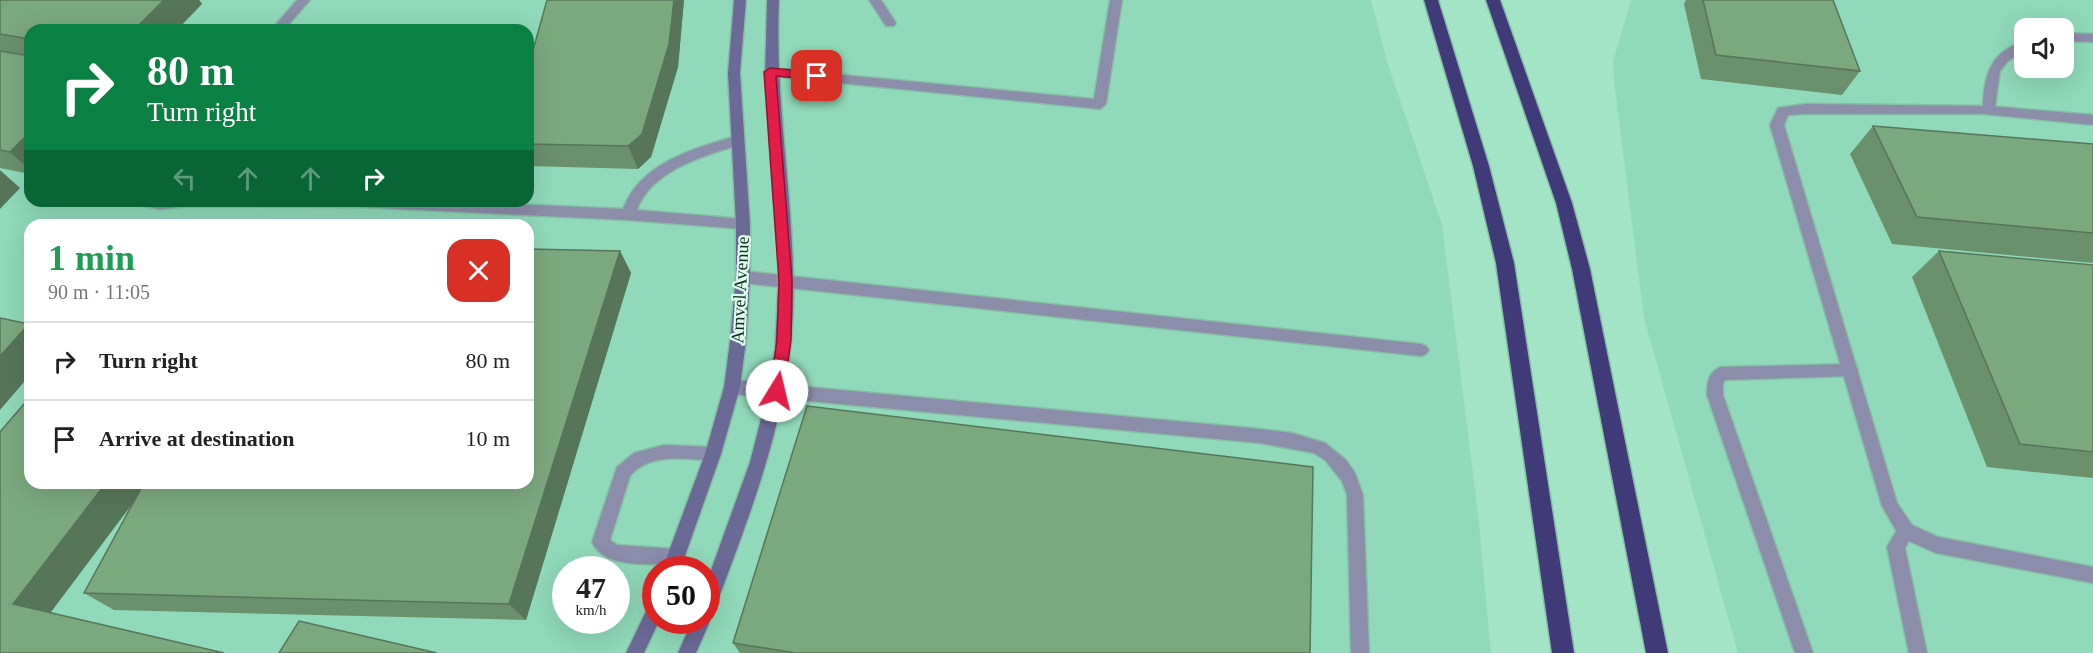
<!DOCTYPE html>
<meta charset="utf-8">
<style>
:root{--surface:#fff;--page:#f2f2f2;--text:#222;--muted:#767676;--line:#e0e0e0}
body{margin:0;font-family:Georgia,serif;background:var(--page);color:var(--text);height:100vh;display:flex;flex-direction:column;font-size:22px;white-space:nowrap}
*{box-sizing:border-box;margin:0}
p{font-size:20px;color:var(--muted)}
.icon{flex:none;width:33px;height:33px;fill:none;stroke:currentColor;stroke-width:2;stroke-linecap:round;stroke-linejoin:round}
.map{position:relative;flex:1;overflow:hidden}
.details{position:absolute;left:24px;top:219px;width:510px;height:270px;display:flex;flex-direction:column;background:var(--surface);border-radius:18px;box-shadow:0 6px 24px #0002}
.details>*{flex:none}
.banner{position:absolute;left:24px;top:24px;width:510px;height:183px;border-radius:18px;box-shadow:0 6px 24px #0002;background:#0b8043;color:#fff;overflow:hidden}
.buttons{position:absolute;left:2014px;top:18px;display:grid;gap:12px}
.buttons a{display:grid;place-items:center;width:60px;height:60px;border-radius:12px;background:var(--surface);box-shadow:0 6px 24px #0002;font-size:30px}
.speed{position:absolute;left:552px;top:556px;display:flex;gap:12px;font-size:30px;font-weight:700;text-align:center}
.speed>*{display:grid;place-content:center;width:78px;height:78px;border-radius:50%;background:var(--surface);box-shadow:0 6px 24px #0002;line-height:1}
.speed small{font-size:15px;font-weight:400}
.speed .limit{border:9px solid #d22;background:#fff;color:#111}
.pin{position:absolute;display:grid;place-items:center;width:51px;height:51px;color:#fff;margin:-26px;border-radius:12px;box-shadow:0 3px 9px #0006}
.me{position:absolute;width:66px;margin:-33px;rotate:9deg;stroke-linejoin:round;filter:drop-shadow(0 0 4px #0008)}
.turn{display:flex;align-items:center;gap:21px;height:126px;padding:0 24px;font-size:27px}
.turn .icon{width:78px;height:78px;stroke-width:2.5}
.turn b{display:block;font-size:42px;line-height:51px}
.lanes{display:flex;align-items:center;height:57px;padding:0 24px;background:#0003;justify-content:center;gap:30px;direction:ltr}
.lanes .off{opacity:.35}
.round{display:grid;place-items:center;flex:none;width:63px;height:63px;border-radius:18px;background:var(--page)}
.head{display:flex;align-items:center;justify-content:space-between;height:102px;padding:0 24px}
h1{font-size:36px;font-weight:600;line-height:45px;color:#1e9e55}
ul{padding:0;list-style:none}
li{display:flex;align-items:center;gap:18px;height:78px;padding:0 24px;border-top:2px solid var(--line)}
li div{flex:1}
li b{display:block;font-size:22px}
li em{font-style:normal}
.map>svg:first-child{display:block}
</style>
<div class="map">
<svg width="2093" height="653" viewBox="0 0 2093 653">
<rect width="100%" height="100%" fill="#a3e4c7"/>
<!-- built -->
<path fill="#90d9ba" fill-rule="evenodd" d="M0,0H1371L1387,61L1442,225L1478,514L1491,653H0ZM30,30H528V201H30ZM30,225H528V483H30ZM566,570H616V621H566ZM656,570H706V621H656Z
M1631,0H2093V653H1738L1644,318L1614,81L1613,62ZM2025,28H2064V68H2025Z"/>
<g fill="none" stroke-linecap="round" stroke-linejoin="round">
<defs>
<path id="lane" d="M297,0H310L284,30H271Z
M869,0H881L896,23L894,26H886Z
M1110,0H1122L1106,104L1100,109L770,76L764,72L770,68L1094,99Z
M1989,106L2093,115V125L1984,114L1983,111L1984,108Z
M737,136L744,141L742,144C704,156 651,170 637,210L743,219L750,224L743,229L628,220L359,207L190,206L160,209L138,205L136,201H447L623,209C640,163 694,148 737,136Z
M743,271L1421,344L1426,346L1429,350L1426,354L1421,356L743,283L738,281L736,277L738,273Z
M1850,364L1855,365L1858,370L1855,375L1850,376L1725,380L1723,384V395L1813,653H1795L1707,395C1707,383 1708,372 1721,367Z
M664,445L713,447L719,449L721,454L719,459L713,461C686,459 650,452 630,476L610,540L617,545L677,549L683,551L686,557L683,563L677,565C651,563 605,570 592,542L617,467L634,453Z
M1906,523L1912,525L1914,531L1905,548L1927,653H1909L1887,547L1900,525Z"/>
<path id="street" d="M2064,33L2093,34V42L2064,41Z
M2025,41V50L2008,61L2000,71L1994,114H1805L1788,115L1784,125L1897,503L1912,525L1938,537L2093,567V583L1936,553L1900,537L1882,506L1770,125L1778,108L1805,104L1983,106C1984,74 1991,51 2025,41Z
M732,380L1260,429L1292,433L1325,443L1346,460L1355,473L1363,495L1369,653H1351L1347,495L1342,481L1325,460L1314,453L1260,443L732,394L726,392L724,387L726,382Z"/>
<path id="secondary" d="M734,0H746L740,73L750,224V277L746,341L740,387L721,454L680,570H662L705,454L724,387L730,341L736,277V224L728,73Z
M767,0H779C774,105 796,206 793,310C790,413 751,512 715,608L712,614L708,616L710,621L696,653H678L692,621H706V584L750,462L769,387L775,349L779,271L765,78Z
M656,601V621H659L644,653H626L650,603Z"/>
<path id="highway" d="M1424,0H1438L1489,166L1514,263L1574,653H1552L1496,263L1473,166Z
M1486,0H1500L1572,203L1590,269L1668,653H1646L1572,269L1556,203Z"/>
</defs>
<!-- lane casing -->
<use href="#lane" stroke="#86bfa6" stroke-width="3"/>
<!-- street casing -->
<use href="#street" stroke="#86bfa6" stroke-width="3"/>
<!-- secondary casing -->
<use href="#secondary" stroke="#86bfa6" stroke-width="3"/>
<!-- highway casing -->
<use href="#highway" stroke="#86bfa6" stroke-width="3"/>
<!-- lane -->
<use href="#lane" fill="#8c8cab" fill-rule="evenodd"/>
<!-- street -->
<use href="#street" fill="#8c8cab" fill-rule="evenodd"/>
<!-- secondary -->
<use href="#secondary" fill="#6b6996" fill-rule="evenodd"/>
<!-- highway -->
<use href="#highway" fill="#413a78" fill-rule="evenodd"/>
</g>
<!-- wall -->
<path fill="#6b906c" d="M0,0H199L202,4L30,30V174L0,168Z
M547,0H684L678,67L651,157L638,169L528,166V68Z
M1686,0H1833L1860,71L1842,95L1701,79L1684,4Z
M1873,126L2093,144V263L1892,244L1850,154Z
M620,251L631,273L526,620L114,610L84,593L133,502L0,653L30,483Z
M1939,251L2093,265V478L1987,467L1912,277Z
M733,643L1310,653H740Z"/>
<!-- shaded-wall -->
<path fill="#577658" d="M164,0H199L202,4L177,30H134Z
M674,0H684L678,67L651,157L638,169L628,146Z
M30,132V170L10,152Z
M0,170L20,188L0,209Z
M620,251L631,273L526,620L509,604Z
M29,324L30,325V375L0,410V356Z
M106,483H148L45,620L13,604Z"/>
<!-- building -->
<path fill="#7ca87e" stroke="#577658" stroke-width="1.5" d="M0,0H164L134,30H30V39L0,34Z
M547,0H674L669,44L642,134L628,146L528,144V68Z
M1703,0H1833L1860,71L1716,55Z
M0,51L30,56V132L10,152L0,150Z
M1873,126L2093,144V233L1917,217Z
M528,249L620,251L509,604L84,593L144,483H528Z
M1939,251L2093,265V452L2020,444Z
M0,318L29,324L0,356Z
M30,397V483H106L13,604L224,653H0V432Z
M807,406L1313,467L1310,653H796L733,643Z
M299,621L437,653H279Z"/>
<!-- route -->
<path fill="#e11d48" stroke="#92132f" stroke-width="1.5" d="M770,68L817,72L823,76L817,80L776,76L792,281L791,340L784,391L782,395H772L770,391L777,340L779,281L764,72Z"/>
<g text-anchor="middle" stroke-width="4.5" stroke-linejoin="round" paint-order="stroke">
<!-- street labels -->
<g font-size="18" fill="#102a20" stroke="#ddfdee">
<text transform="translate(740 290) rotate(-87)" y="6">Amvel Avenue</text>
</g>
</g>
</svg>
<div class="buttons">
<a><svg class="icon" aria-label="sound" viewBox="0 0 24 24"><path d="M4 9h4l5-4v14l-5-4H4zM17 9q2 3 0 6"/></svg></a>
</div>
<div class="speed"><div>47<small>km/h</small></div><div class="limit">50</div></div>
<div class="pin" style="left:817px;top:76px;background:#d93025"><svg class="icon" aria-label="arrive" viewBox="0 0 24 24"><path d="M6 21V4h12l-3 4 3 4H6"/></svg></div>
<svg class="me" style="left:777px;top:391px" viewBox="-20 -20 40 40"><circle r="19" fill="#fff"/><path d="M0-13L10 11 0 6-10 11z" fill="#e11d48"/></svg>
<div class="banner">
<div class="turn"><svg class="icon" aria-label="right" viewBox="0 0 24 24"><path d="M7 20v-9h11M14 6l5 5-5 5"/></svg><div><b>80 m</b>Turn right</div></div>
<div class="lanes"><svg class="icon off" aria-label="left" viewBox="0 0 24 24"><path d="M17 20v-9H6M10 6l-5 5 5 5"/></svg><svg class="icon off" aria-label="ahead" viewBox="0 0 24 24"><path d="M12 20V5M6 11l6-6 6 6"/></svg><svg class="icon off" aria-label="ahead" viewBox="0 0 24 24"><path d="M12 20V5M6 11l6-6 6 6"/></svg><svg class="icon" aria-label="right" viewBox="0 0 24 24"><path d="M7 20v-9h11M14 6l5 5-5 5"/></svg></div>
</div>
<section class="details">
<div class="head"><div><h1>1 min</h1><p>90 m · 11:05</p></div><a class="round" style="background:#d93025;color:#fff"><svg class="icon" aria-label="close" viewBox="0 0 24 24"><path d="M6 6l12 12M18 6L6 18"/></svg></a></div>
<ul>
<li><svg class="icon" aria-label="right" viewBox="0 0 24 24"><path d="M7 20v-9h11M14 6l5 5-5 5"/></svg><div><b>Turn right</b></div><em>80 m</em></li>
<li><svg class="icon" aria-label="arrive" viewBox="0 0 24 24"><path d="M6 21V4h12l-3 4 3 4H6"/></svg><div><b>Arrive at destination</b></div><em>10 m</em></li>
</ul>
</section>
</div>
